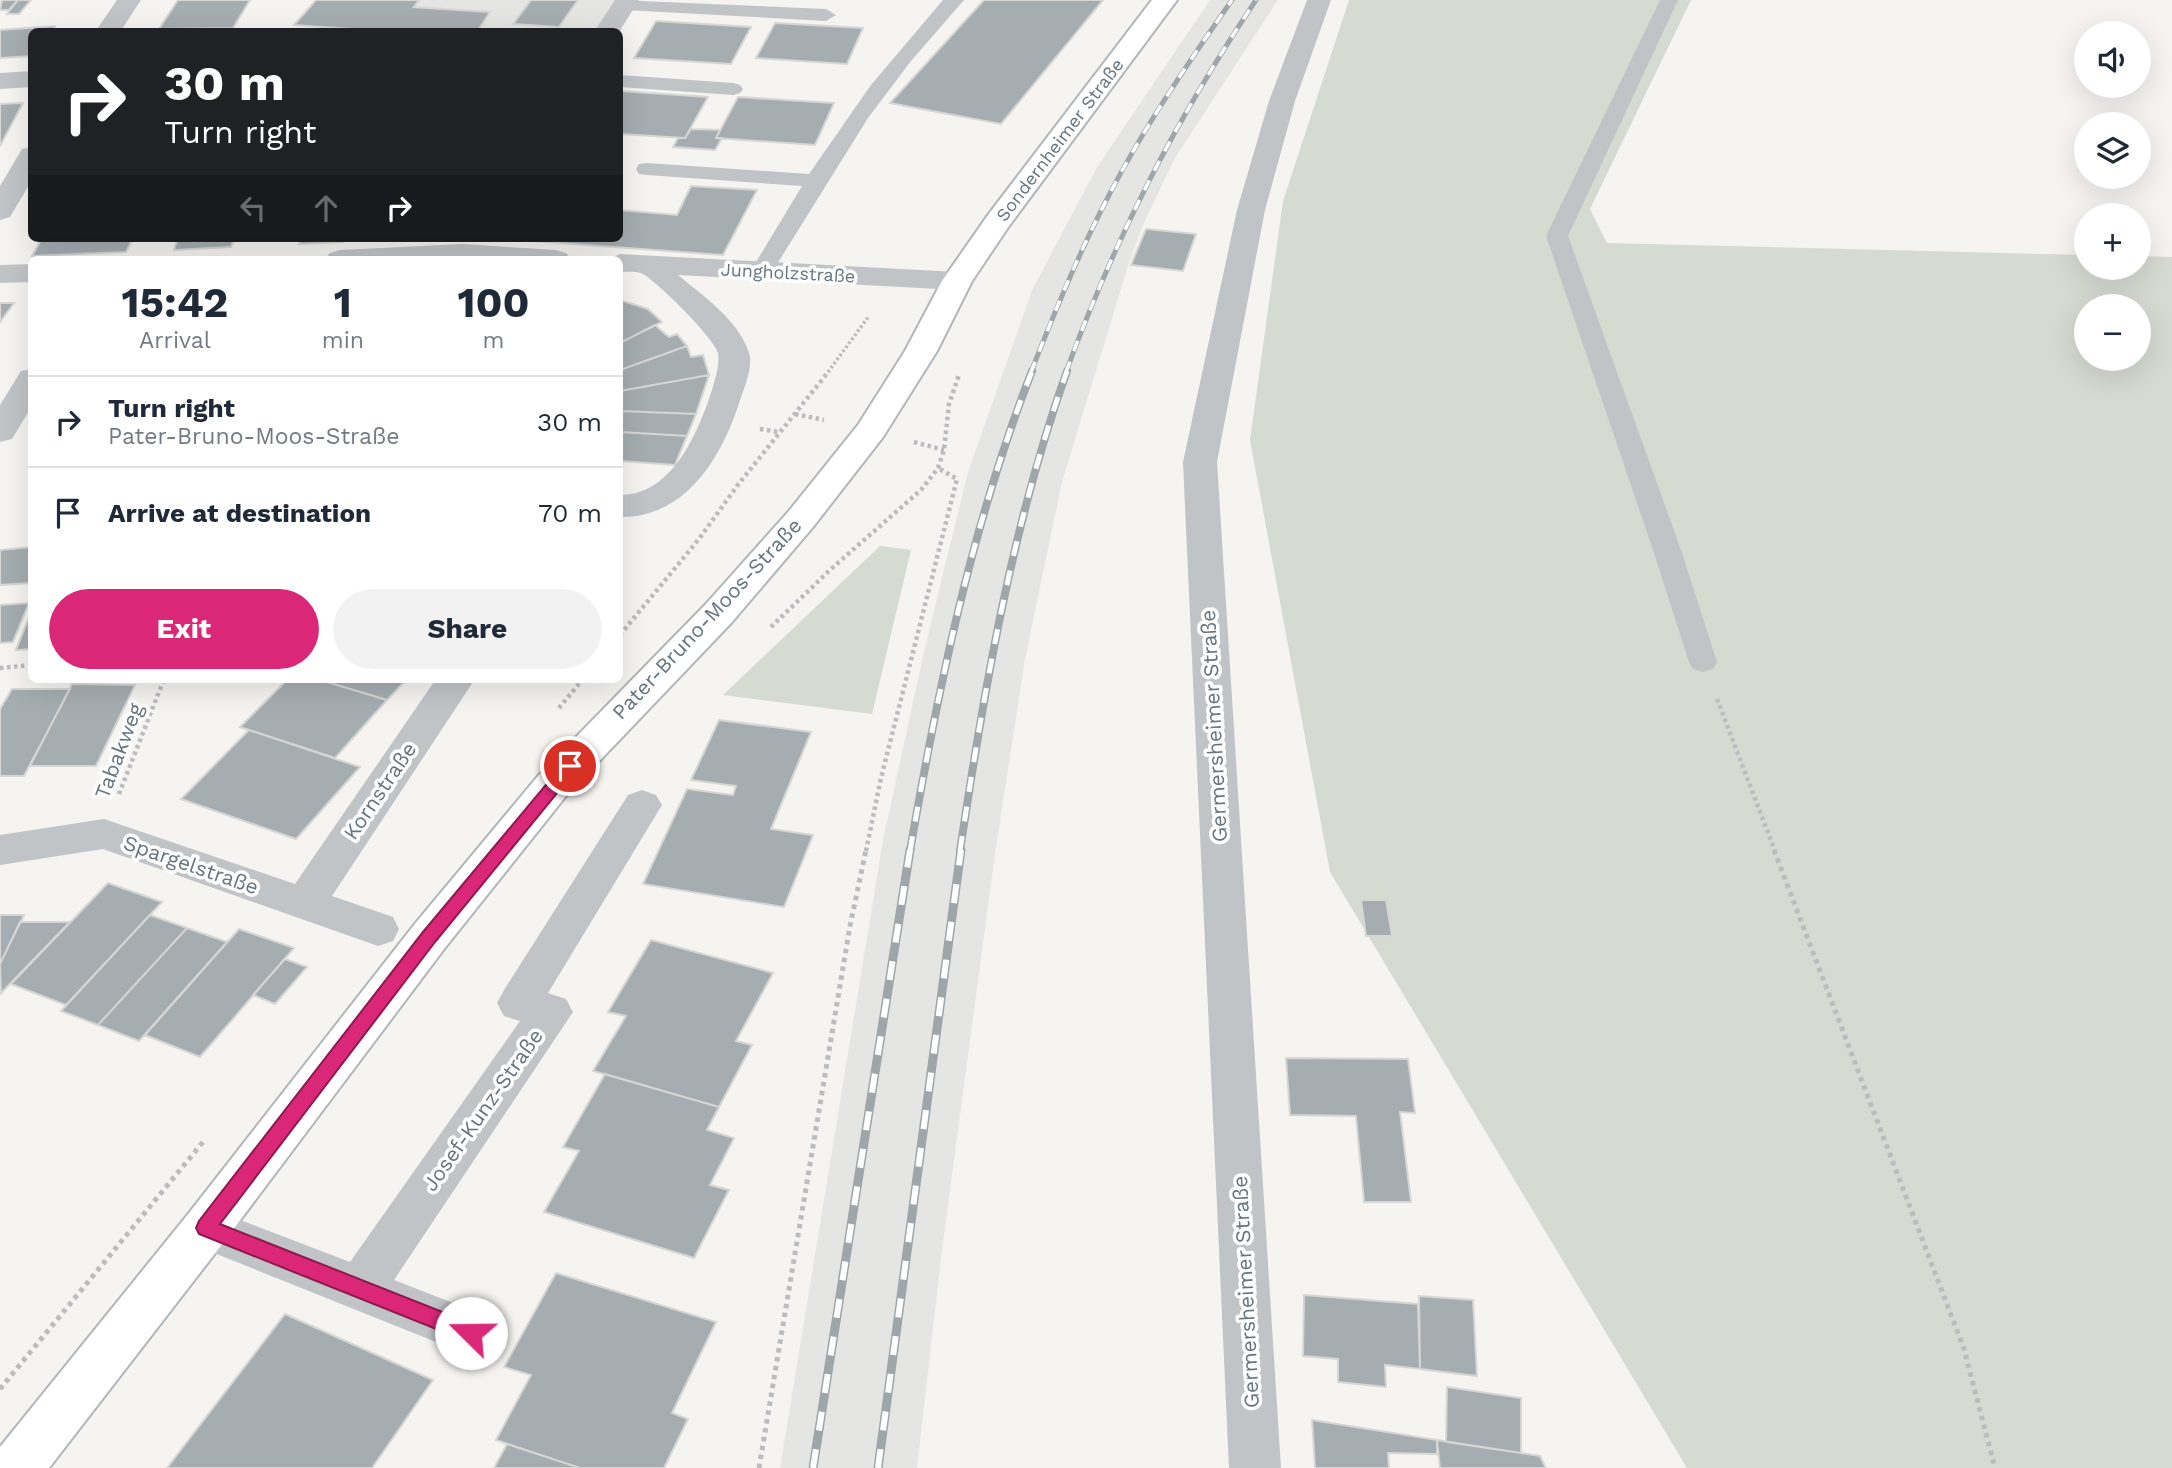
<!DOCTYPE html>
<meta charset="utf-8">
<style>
:root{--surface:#fff;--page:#f2f2f3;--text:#1f2937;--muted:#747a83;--line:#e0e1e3;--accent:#db2777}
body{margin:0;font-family:"Work Sans",sans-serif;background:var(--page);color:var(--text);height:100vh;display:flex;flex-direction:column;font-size:26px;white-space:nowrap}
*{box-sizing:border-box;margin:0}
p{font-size:23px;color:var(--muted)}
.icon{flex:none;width:38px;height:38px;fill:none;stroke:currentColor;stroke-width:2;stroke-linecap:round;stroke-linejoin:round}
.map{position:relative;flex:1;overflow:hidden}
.panel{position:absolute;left:28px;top:256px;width:595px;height:427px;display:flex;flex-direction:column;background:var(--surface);border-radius:10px;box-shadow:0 7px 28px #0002}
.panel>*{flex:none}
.banner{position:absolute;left:28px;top:28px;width:595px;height:214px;border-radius:10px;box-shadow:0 7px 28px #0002;background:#202124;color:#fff;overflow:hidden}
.fabs{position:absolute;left:2074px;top:21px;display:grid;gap:14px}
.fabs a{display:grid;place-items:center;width:77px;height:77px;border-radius:50%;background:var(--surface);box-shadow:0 7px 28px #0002;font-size:35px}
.pin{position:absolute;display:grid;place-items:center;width:60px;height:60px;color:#fff;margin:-30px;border:4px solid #fff;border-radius:50%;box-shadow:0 2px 7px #0007}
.me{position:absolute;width:77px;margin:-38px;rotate:292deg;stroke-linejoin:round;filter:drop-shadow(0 0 5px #0008)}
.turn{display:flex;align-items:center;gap:24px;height:147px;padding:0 21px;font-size:32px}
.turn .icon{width:91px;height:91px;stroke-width:2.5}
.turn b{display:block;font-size:49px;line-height:60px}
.lanes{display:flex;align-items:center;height:66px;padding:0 21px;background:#0003;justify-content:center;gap:35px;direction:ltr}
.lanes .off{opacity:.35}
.eta{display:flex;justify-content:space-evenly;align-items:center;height:119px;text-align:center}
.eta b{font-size:42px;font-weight:700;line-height:49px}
.primary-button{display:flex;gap:14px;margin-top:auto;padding:14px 21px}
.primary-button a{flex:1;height:80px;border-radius:42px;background:var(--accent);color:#fff;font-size:28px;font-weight:700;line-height:80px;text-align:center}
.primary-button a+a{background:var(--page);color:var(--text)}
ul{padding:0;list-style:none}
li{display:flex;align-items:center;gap:21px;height:91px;padding:0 21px;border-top:2px solid var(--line)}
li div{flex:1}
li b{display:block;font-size:26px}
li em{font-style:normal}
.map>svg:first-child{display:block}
</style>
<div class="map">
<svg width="2172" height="1468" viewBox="0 0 2172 1468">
<rect width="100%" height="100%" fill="#f5f4f1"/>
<!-- built -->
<path fill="#e5e6e4" d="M316,0H627L606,31L397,32L294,25Z
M1210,0H1278L1175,158L1143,225L1128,266L1062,482L1025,659L995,854L942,1250L917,1468H780L883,840L924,652L968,472L1033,288L1097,167Z"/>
<!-- green -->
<path fill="#d6dbd2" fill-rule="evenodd" d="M1349,0H1691L1590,209L1607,243L2086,255V268H2138L2139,256L2172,257V1468H1687L1330,872L1250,440L1283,201ZM2086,306H2138V359H2086Z
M880,546L911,550L872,714L723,695Z"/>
<!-- building -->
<path fill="#a5adb1" stroke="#d6d6d4" stroke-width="2" d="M2,0H18L9,10H0Z
M18,0H31L19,14H7Z
M178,0H250L233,28L159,29Z
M316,0H419L414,7L490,12L477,32H397L294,25Z
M531,0H578L559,27L513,24Z
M984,0H1103L1001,124L890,103Z
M656,21L751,27L731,64L634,58Z
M775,23L863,28L847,64L756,58Z
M55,26L53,32H32V56L0,58V30Z
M620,91L708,97L685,138L620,134Z
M738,97L834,103L815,145L716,138Z
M23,103L0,146V104Z
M691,129L720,130L716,138H722L715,150L673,147L678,138H685Z
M691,186L757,190L723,255L492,238H620V210L677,215Z
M1146,229L1196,234L1183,271L1131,265Z
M42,238H133L126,252L32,256Z
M178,238H234L231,247L174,250Z
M302,238H345L343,242L299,244Z
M623,301L648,309L662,322L620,343V303Z
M0,303H14L0,322Z
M655,325L669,337L677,334L687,346L620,370V343Z
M687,346L691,357L703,355L709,375L620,391V370Z
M709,375L696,414L620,411V391Z
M620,411L696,414L687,436L620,432Z
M620,432L687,436L675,465L620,461Z
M32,547V583L0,585V550Z
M29,603L13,642L0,643V605Z
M32,612V649L16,650L31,612Z
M288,679H317L387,700L335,758L240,727Z
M317,679H407L387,700Z
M72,684L135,685L96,766H30Z
M12,689H70L24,776H0V709Z
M719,720L811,732L771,829L813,835L784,907L643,884L687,789L733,795L736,786L691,780Z
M249,730L360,767L296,839L181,799Z
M108,883L162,902L66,1005L11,984Z
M1361,900H1386L1392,936H1366Z
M0,915H24L0,964Z
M150,915L187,928L98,1025L61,1011Z
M20,922H70L1,993L0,964Z
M187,928L227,942L139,1041L98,1025Z
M239,929L294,948L200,1057L145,1035Z
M651,940L773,973L736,1041L752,1045L719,1107L593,1071L626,1016L608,1012Z
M285,959L307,967L275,1004L253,995Z
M1286,1058L1408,1059L1415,1113L1400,1112L1411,1202H1364L1356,1116L1290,1115Z
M605,1074L719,1107L707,1130L734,1138L710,1185L729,1190L694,1258L544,1212L579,1151L563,1147Z
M556,1273L716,1322L672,1413L688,1419L664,1468H580L496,1440L531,1375L504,1367Z
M1304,1295L1418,1304L1420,1369L1385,1365L1386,1387L1338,1382V1359L1303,1356Z
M1419,1296L1473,1300L1477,1376L1420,1369Z
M285,1314L433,1380L372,1468H167Z
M1447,1387L1521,1398V1453L1446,1442Z
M1312,1420L1437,1440V1454L1388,1453L1389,1468H1315Z
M1437,1440L1540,1456L1546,1468H1440Z
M507,1444L580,1468H494Z"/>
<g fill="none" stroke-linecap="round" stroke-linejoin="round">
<defs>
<path id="secondary" d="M1152,0H1177L1009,226L972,281L937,351L883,437L813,527L732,622L566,796L444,949L223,1243L49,1468H0V1447L189,1213L414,925L538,776L706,604L789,511L858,425L905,351L942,281L988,215Z"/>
</defs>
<!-- secondary casing -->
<use href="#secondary" stroke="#b0b6b9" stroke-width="4"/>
<!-- path-far2 -->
<path stroke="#babcbe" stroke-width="3.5" stroke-dasharray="2.5 2.5" stroke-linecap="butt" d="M828,372L869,316"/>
<!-- path-far1 -->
<path stroke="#babcbe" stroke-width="4.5" stroke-dasharray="3.5 3.5" stroke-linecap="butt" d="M795,414L824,420
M760,429L779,432
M914,442L944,450
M771,627L831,569L921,490L938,468L944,450L949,404L959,375
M620,635L699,539L737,486L829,371
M0,668L32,665
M1717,699L1775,851
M559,708L583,679
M119,794L164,679
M866,851L881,778L957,479L938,468"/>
<!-- path -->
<path stroke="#babcbe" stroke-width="5" stroke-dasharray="4.5 4.5" stroke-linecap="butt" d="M1774,850L1964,1349L1995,1468
M0,1389L203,1142
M759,1468L850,926L866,850"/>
<!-- lane -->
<path fill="#c0c4c7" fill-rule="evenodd" d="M617,0L826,9L836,15L826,21L624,10L617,8L615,4Z
M943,0H964L911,61L868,118L769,277H753L750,272L802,186L647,175L639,174L636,169L639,164L647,163L809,174L871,85Z
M1660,0H1678L1568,236L1681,550L1717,662L1713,669L1703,672L1693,669L1689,662L1653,550L1546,236Z
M620,75L733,83L740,85L743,89L740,93L733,95L620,87Z"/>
<!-- street -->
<path fill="#c0c4c7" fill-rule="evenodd" d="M117,0H141L120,32H95Z
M615,0H639L619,32H594Z
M1307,0H1331L1295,101L1265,210L1217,462L1281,1468H1229L1183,462L1237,210L1269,101Z
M32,71V87L0,89V73Z
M32,147V180L10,217L0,220V186L22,149Z
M462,244L556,250L566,253L571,259H325L330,253L340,250Z
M620,254L957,272L968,275L972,281L968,287L957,290L678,275C702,295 737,319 748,350C754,364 746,383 741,397C724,453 688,518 620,517V495C673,495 698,432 712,390C715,378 720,366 718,353C715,339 655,279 641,273C635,271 625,272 620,272V259H608Z
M32,264V282L0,283V265Z
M32,369V406L12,439L0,442V405L21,371Z
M436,679H475L332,896L393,917L399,929L393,941L378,946L103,849L0,865V835L104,819L295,884Z
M642,790L656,795L662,805L548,993L566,999L573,1012L394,1280L489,1317L496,1333L489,1349L471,1356L189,1243L182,1228L189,1213L206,1207L350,1262L520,1021L504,1016L497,1003L504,990L628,795Z"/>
<!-- secondary -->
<use href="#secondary" fill="#fff" fill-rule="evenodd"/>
<defs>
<path id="rail-far2" d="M1031,372C1053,316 1076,259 1104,205C1140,133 1186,66 1232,0
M1066,372C1116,236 1175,121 1256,0"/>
<path id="rail-far1" d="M910,851C938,689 972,524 1032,371
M960,851C984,690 1012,525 1067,371"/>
<path id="rail" d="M813,1468L910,850
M878,1468L961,850"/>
</defs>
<!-- rail-far2 casing -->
<use href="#rail-far2" stroke="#9fa6aa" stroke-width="5"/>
<!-- rail-far1 casing -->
<use href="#rail-far1" stroke="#9fa6aa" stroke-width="8"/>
<!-- rail casing -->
<use href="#rail" stroke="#9fa6aa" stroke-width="9"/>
<!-- rail-far2 -->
<use href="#rail-far2" stroke="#fff" stroke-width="3.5" stroke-dasharray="11" stroke-linecap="butt"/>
<!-- rail-far1 -->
<use href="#rail-far1" stroke="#fff" stroke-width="5" stroke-dasharray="15" stroke-linecap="butt"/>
<!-- rail -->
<use href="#rail" stroke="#fff" stroke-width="6" stroke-dasharray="19" stroke-linecap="butt"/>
</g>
<!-- route -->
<path fill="#db2777" stroke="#8e194d" stroke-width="2" d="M570,760L578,766L576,770L435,942L220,1224L478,1326L481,1333L478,1340L471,1343L199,1234L196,1228L199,1221L423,932L565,762Z"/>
<g text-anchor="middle" stroke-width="7" stroke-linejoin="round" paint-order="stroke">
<!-- far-street labels -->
<g font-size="18" fill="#657580" stroke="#fff">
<text transform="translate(1060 140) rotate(-53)" y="6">Sondernheimer Straße</text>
<text transform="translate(788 273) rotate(3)" y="6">Jungholzstraße</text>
</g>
<!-- street labels -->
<g font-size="21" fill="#657580" stroke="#fff">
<text transform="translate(707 619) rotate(-47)" y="7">Pater-Bruno-Moos-Straße</text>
<text transform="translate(1214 726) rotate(-93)" y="7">Germersheimer Straße</text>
<text transform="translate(119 751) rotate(-69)" y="7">Tabakweg</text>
<text transform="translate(380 791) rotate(-56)" y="7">Kornstraße</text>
<text transform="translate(191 865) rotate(19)" y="7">Spargelstraße</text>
<text transform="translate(483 1110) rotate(-55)" y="7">Josef-Kunz-Straße</text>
<text transform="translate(1246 1292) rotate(-93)" y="7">Germersheimer Straße</text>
</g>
</g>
</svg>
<div class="fabs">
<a><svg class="icon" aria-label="sound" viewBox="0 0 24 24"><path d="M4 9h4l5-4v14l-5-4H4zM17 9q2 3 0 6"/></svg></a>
<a><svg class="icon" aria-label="layers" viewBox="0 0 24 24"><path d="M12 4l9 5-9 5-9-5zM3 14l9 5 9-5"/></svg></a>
<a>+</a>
<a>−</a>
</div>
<div class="pin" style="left:570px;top:766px;background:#d93025"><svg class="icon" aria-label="arrive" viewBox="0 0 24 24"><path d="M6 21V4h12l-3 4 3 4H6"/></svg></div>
<svg class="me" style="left:471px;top:1333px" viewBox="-20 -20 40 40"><circle r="19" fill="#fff"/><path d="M0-13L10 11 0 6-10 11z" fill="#db2777"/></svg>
<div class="banner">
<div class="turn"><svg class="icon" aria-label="right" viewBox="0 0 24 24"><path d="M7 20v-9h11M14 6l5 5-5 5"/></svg><div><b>30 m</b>Turn right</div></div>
<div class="lanes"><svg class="icon off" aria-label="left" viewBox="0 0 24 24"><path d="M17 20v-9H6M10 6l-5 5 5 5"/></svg><svg class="icon off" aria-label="ahead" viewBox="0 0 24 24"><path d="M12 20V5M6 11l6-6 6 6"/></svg><svg class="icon" aria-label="right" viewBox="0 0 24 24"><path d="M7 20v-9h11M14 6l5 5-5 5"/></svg></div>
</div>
<section class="panel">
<div class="eta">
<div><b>15:42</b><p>Arrival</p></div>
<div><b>1</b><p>min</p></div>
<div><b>100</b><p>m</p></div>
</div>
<ul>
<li><svg class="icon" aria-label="right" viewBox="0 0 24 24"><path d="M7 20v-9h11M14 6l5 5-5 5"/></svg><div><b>Turn right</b><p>Pater-Bruno-Moos-Straße</p></div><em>30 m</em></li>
<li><svg class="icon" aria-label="arrive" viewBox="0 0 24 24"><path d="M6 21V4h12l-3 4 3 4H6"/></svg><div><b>Arrive at destination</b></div><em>70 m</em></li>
</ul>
<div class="primary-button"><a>Exit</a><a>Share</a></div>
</section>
</div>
